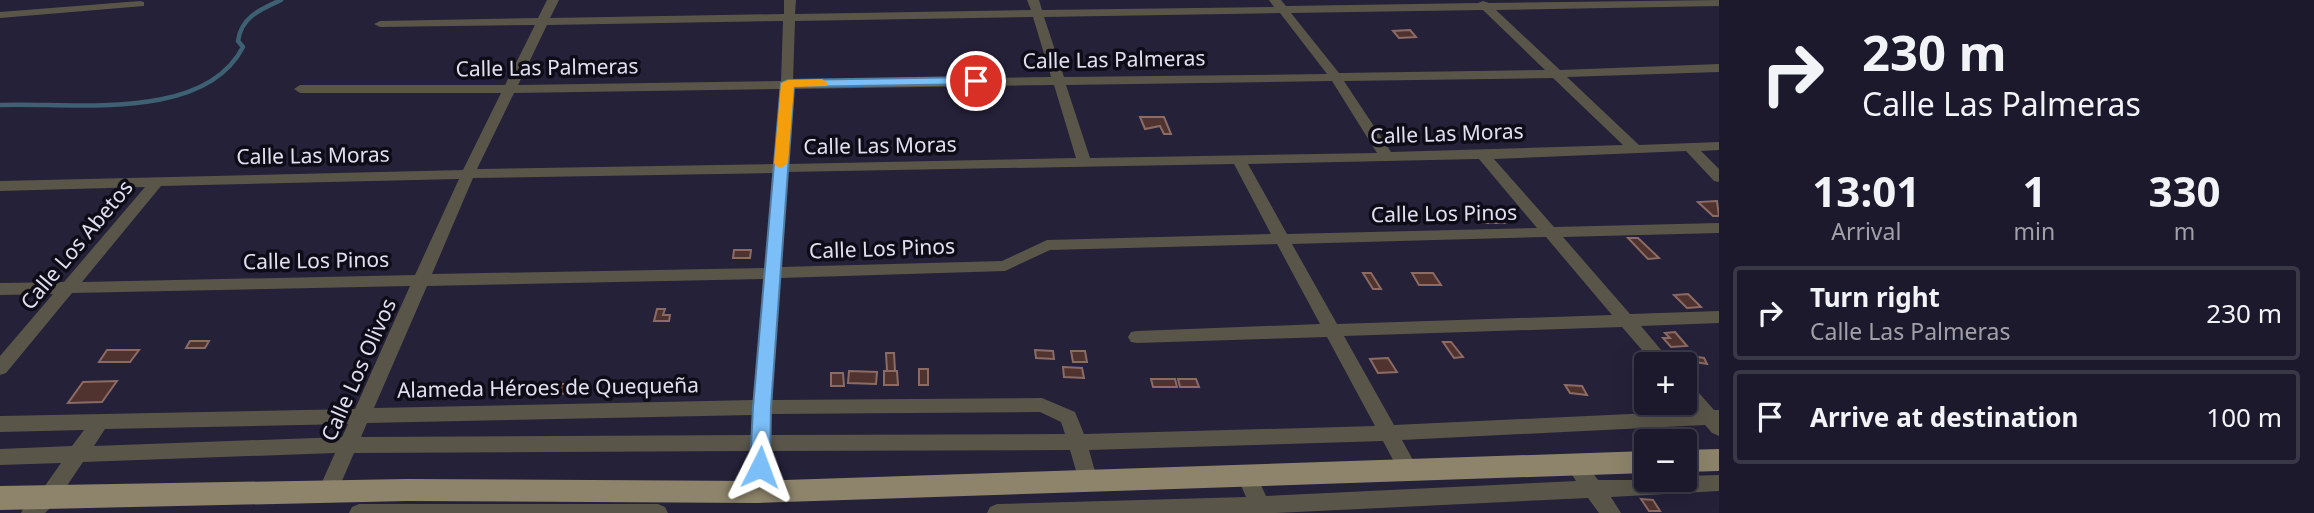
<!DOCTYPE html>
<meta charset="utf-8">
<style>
:root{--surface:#1b192b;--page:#242233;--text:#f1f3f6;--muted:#a0a0a9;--line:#393847}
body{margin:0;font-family:"Noto Sans",sans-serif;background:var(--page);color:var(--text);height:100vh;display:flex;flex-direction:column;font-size:26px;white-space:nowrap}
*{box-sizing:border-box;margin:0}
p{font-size:23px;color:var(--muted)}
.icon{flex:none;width:38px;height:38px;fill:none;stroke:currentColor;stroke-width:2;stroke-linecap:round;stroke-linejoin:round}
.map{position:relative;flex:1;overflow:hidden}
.drawer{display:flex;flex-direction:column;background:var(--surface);width:595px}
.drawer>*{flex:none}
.top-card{background:#1b192b;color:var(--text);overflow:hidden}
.buttons{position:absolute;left:1634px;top:352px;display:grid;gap:14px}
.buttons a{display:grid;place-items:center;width:63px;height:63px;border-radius:7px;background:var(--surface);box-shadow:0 7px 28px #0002,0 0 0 2px var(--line);font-size:35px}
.pin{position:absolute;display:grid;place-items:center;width:60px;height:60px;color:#fff;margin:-30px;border:4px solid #fff;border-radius:50%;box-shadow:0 2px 7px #0007}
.me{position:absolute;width:77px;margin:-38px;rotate:3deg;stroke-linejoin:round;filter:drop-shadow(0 0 5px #0008)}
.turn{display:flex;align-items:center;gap:24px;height:147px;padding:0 28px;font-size:32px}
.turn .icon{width:91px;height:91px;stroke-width:2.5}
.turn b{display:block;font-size:49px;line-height:60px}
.eta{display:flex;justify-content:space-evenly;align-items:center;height:119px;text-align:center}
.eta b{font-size:42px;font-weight:700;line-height:49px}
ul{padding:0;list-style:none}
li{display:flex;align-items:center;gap:21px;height:94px;margin:0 14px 10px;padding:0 14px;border:4px solid var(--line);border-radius:7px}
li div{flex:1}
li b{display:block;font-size:26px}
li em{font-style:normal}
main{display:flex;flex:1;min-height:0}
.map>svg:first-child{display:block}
</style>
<main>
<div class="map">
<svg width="1719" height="513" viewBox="0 0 1719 513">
<rect width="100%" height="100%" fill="#242139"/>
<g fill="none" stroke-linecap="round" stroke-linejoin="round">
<!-- stream -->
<path stroke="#3d6072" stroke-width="4.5" d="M0,105C71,102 204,123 243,47L238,41C241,17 261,9 281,0"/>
</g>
<!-- building -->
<path fill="#50332e" stroke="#8c6b65" stroke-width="2" d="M1410,30L1416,37L1399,38L1393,31Z
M1140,117H1164L1171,134H1164L1160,126L1145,129Z
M1717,201L1719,216H1713L1698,202Z
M1477,216H1499L1504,223H1483Z
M1628,238H1638L1659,258L1648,259Z
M734,250H751L750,258H733Z
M1363,273H1371L1381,289H1373Z
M1412,273H1433L1441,285H1419Z
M1688,294L1701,307L1687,308L1674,295Z
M657,309H665L663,315H670L669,321H654Z
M1675,332L1687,346L1671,347L1663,338H1670L1665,333Z
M190,341H209L205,348H186Z
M1443,342H1451L1463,357L1454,358Z
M107,350H139L130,362H99Z
M1035,350L1053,351L1054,359L1036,358Z
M1071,351H1085L1087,362H1073Z
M886,353H894L895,371H887Z
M1677,354L1704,358L1707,364L1679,359Z
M1388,358L1397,372L1378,373L1370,359Z
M1063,367L1082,368L1084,378L1064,377Z
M919,369H928V385H919Z
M849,371L877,372L876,384L848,383Z
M884,371H897L898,385H884Z
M831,373H843L844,386H831Z
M1151,379H1175L1177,387H1153Z
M1178,379H1196L1199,387H1180Z
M117,381L102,402L68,403L83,382Z
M558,384H574L571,394L555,393Z
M1565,385L1582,386L1587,395L1570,393Z
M1641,499L1653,500L1660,511H1649Z"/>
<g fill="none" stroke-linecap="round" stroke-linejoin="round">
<!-- street -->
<path fill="#595549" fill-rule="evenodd" d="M547,0H559L550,18L784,14V0H796L795,14L1031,10L1027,0H1039L1042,10L1274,7L1269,0H1281L1286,6L1478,3L1483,1L1489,3L1719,0V6L1496,10L1560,70L1719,64V72L1567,77L1639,145L1719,142V150L1701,151L1719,169V182L1714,181L1686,151L1494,159L1554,227L1719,223V233L1563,237L1630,314L1719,311V323L1641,326L1673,364H1654L1622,327L1344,336L1394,425L1693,411L1685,402V382L1691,384L1714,410H1719V436L1712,433L1705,425L1402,440L1418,469L1415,475L1408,477L1401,475L1383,441L1089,450L1098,482L1095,488L1088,490L1081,488L1070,450L770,451L768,492L765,498L758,501L751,498L748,492L750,451L354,453L335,497L328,500L321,497L318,491L335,453L83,462L56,502L45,513H21L24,507L42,490L61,463L0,465V449L72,446L84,430L0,432V416L355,409L410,286L72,293L6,373L0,375V356L53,294L0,295V283L64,282L145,187L0,191V181L463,170L501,93H300L294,89L300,85H505L535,25L380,27L374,24L380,21L538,18ZM1483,10L1545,70L1339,73L1291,13ZM1280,13L1327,74L1064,77L1044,17ZM1033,17L1051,77L793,81L795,21ZM783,21L781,81L518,85L547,25ZM1553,78L1623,145L1391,152L1344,81ZM1332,81L1377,153L1090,158L1066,85ZM1054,85L1076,158L788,164L793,89ZM780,89L774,164L477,169L514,93ZM1479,159L1537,228L1287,234L1248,164ZM1234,164L1271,234L1047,240L1002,261L781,267L787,172ZM773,173L765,268L432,274L473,178ZM459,179L415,275L82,282L161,186ZM1546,237L1612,315L1337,324L1292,244ZM1277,244L1320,324L1137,331L1131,332L1128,337L1131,342L1137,343L1327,337L1375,426L1084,434L1075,412L1042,398L772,400L780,278L1005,271L1050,250ZM764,279L753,400L374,408L427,286ZM1040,412L1061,422L1065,434L770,435L771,414ZM752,415L751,435L361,437L367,423ZM348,424L342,437L94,446L105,429Z
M140,1L144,2V6L0,18V12Z
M1575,456L1582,458L1598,480H1685V476L1719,475V491L1611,497L1621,513H1599L1588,498L1276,513H987L990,507L997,504L1246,497L1237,476L1240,470L1247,468L1254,470L1266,496L1576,481L1565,464L1568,458Z
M359,504H658L665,507L668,513H349L352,507Z"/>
<!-- primary -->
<path fill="#8d846b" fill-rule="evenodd" d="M1719,449V471L1685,472V450Z
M1647,451V473L758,503L407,501L0,510V486L407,479L758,481Z"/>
</g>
<!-- route -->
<path fill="#7bbef8" stroke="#507ca1" stroke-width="2" d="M976,77L982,81L980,84L794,87L771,407L770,467L767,473L760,476L753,473L750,467L753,407L781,83L788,80Z"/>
<!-- slow -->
<path fill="#f59e0b" d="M822,79L828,83L827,86L794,87L788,163L781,168L776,166L774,163L781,83L788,80Z"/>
<g text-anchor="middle" stroke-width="7" stroke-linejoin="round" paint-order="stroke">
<!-- street labels -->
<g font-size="21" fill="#e1e0f1" stroke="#0e0c17">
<text transform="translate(1114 60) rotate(-1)" y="7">Calle Las Palmeras</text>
<text transform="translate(547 68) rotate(-1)" y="7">Calle Las Palmeras</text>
<text transform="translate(1447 134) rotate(-2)" y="7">Calle Las Moras</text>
<text transform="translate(880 146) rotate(-1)" y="7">Calle Las Moras</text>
<text transform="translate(313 156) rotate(-1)" y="7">Calle Las Moras</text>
<text transform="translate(1444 214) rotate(-1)" y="7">Calle Los Pinos</text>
<text transform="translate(77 245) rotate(-50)" y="7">Calle Los Abetos</text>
<text transform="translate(882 249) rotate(-2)" y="7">Calle Los Pinos</text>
<text transform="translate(316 261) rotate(-1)" y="7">Calle Los Pinos</text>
<text transform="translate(359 370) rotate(-66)" y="7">Calle Los Olivos</text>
<text transform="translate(548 388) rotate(-1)" y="7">Alameda Héroes de Quequeña</text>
</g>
</g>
</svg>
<div class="buttons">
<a>+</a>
<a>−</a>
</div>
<div class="pin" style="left:976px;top:81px;background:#d93025"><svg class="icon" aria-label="arrive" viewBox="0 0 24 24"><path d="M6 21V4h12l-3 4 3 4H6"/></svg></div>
<svg class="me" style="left:760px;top:467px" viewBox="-20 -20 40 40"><path d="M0-17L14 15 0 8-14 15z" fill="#7bbef8" stroke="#fff" stroke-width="4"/></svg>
</div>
<section class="drawer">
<div class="top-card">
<div class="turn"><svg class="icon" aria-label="right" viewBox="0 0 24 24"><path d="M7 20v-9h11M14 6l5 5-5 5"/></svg><div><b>230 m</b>Calle Las Palmeras</div></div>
</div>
<div class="eta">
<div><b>13:01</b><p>Arrival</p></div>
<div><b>1</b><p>min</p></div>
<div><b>330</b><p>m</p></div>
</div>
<ul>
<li><svg class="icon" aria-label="right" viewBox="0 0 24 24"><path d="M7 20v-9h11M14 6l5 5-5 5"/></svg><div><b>Turn right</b><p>Calle Las Palmeras</p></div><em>230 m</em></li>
<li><svg class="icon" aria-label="arrive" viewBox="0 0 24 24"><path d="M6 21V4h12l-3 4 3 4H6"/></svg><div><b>Arrive at destination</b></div><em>100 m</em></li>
</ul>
</section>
</main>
